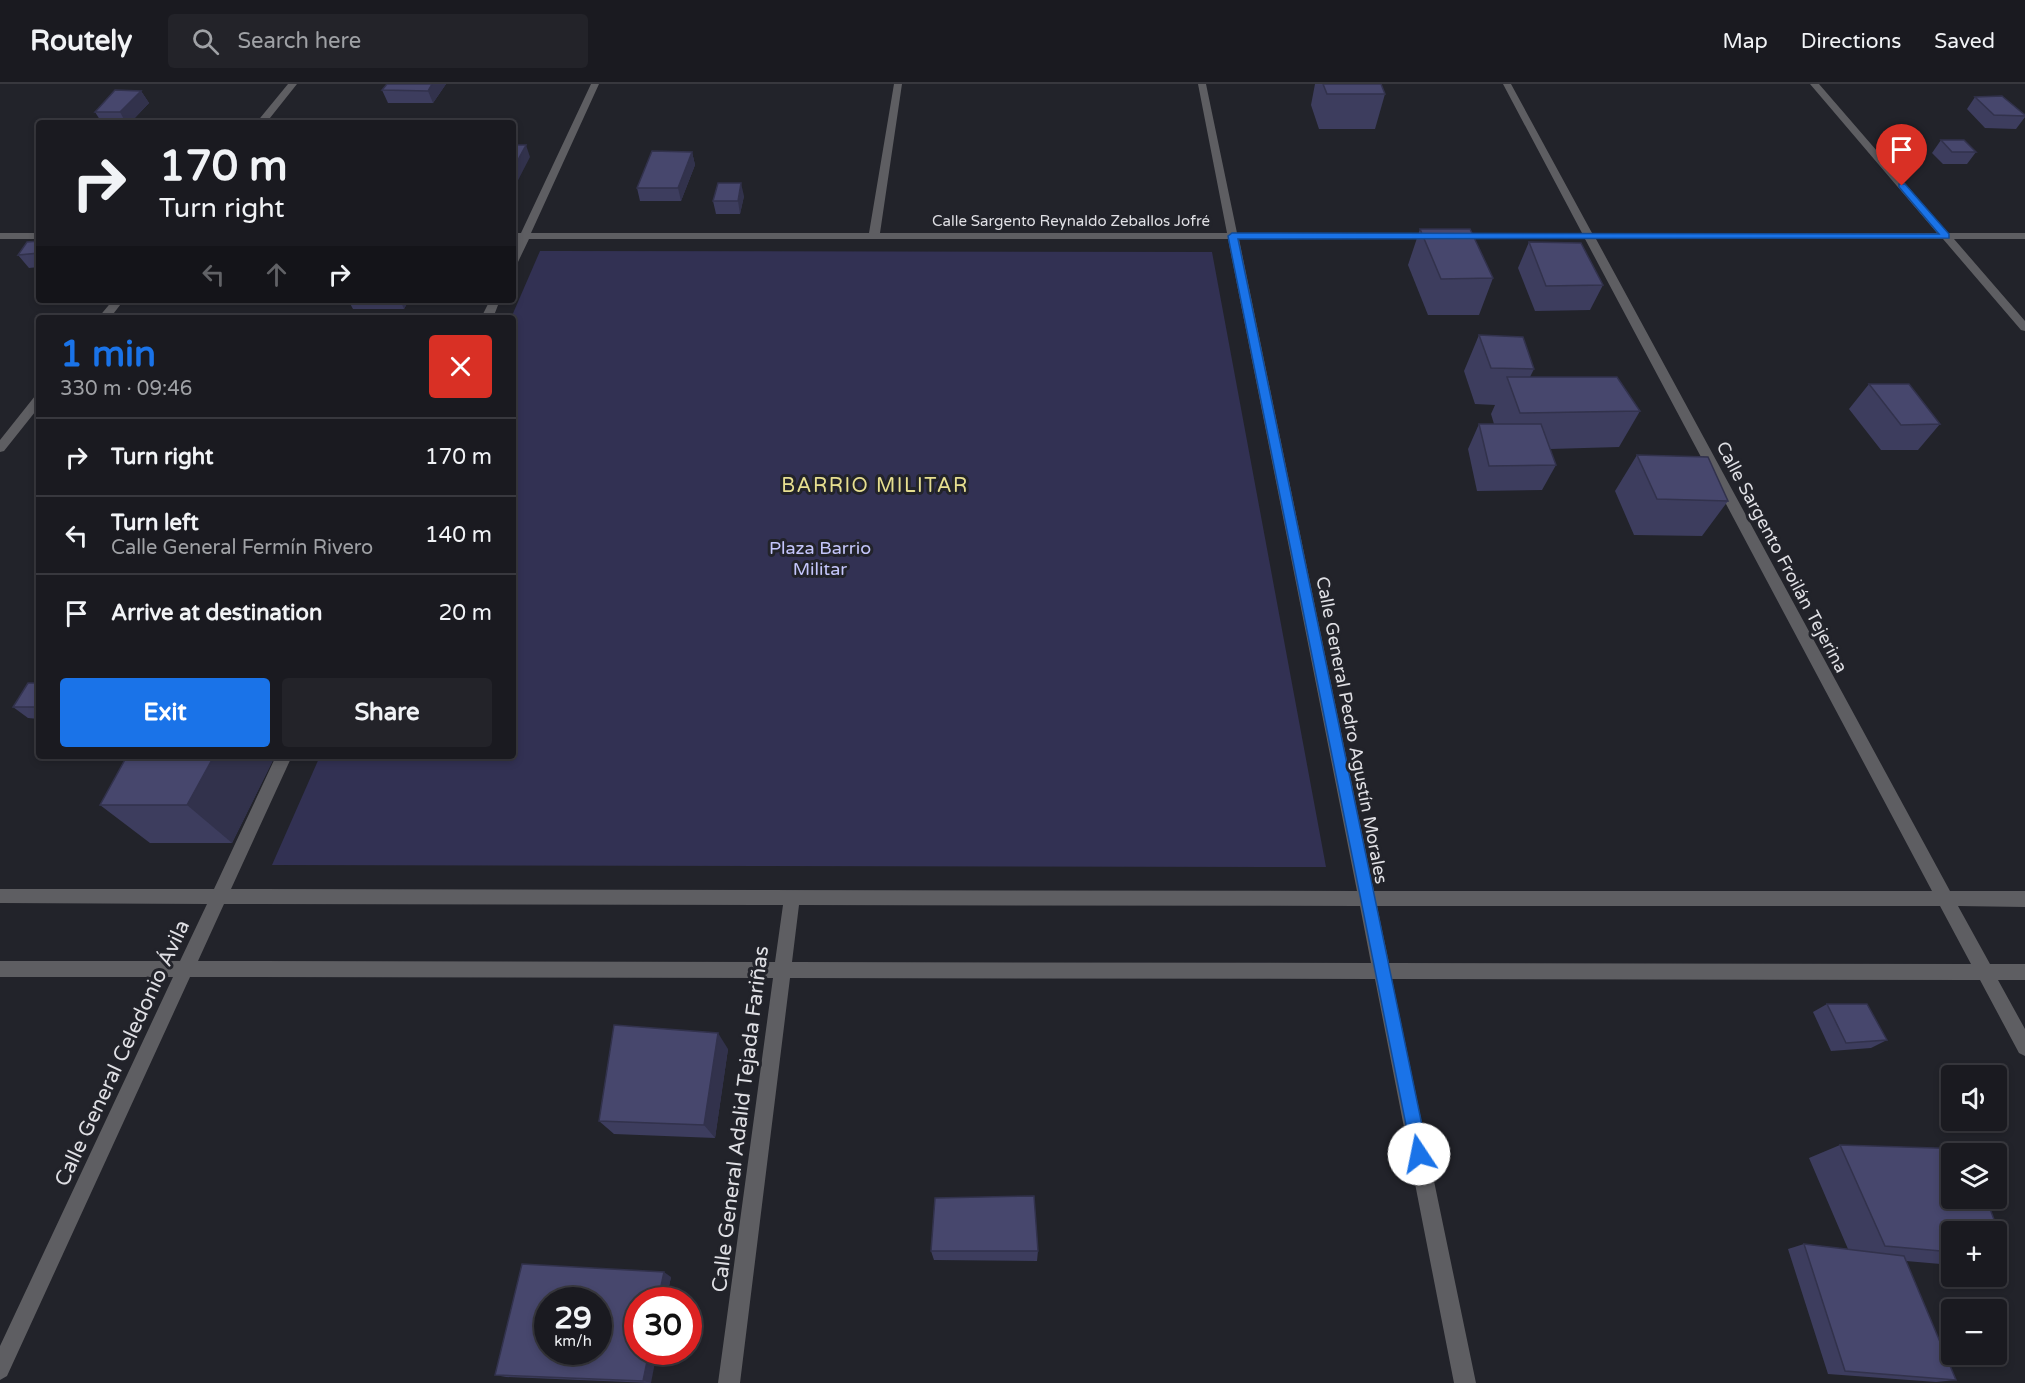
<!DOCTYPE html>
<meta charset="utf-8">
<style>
:root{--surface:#1a1a20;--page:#232329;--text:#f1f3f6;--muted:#9fa1a5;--line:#38383e;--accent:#1a73e8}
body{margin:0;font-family:"Varela Round",sans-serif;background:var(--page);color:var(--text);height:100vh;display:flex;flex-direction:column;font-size:22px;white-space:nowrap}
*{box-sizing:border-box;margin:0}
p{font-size:20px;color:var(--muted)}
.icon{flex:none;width:33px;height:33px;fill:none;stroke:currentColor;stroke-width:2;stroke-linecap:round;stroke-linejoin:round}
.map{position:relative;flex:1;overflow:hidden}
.panel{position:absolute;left:36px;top:231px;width:480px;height:444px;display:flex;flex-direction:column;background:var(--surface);border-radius:6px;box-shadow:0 3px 9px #0003,0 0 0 2px var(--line)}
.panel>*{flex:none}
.top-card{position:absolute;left:36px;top:36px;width:480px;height:183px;border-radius:6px;box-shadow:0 3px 9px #0003,0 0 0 2px var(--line);background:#1a1a20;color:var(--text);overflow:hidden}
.controls{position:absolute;left:1941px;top:981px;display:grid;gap:12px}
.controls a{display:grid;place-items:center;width:66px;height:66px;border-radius:6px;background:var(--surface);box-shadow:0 3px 9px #0003,0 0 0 2px var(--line);font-size:30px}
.speed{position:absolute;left:534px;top:1203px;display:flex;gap:12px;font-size:30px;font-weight:700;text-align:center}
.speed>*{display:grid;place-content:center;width:78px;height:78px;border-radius:50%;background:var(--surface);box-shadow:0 3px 9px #0003,0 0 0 2px var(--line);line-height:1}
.speed small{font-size:15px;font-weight:400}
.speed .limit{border:9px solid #d22;background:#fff;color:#111}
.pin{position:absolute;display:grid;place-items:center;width:51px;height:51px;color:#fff;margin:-62px -26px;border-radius:50% 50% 50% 0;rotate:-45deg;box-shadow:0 0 6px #0007}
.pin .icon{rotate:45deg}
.me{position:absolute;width:66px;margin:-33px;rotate:349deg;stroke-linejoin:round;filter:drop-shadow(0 0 4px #0008)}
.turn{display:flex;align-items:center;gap:21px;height:126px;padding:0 24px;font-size:27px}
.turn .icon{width:78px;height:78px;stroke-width:2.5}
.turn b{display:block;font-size:42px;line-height:51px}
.lanes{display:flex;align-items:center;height:57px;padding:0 24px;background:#0003;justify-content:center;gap:30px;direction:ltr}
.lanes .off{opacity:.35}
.round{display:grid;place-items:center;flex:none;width:63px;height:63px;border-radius:6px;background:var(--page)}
.head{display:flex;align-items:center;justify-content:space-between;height:102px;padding:0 24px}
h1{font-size:36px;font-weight:800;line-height:45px;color:var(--accent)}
.button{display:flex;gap:12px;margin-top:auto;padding:12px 24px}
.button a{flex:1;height:69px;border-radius:6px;background:var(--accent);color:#fff;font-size:24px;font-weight:800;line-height:69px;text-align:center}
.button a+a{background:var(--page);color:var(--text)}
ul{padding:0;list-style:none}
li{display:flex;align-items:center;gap:18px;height:78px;padding:0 24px;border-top:2px solid var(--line)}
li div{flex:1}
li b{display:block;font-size:22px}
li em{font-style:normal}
header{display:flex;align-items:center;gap:36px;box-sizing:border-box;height:84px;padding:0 30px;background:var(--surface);border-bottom:2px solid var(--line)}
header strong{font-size:28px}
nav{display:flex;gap:33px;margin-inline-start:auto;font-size:21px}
.search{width:420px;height:54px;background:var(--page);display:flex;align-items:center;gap:15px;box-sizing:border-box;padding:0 21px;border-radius:6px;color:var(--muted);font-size:22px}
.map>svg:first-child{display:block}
</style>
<header>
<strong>Routely</strong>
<div class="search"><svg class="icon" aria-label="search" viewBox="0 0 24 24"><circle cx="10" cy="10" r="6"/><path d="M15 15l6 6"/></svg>Search here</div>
<nav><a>Map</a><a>Directions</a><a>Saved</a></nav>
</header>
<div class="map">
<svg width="2025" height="1299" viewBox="0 0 2025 1299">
<rect width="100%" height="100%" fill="#22232a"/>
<!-- green -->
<path fill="#323153" d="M540,167L1212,168L1326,783L272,781L320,672H513V234H511Z"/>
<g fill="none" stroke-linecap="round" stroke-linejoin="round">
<!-- minor -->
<path fill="#5e5e62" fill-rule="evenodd" d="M288,0H297L266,39H256Z
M591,0H599L531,149H869L894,0H902L880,149H1227L1198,0H1206L1237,149H1582L1503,0H1511L1592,149H1937L1810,0H1819L1948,149H2025V155H1954L2025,237V247L2021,246L1943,155H1596L1950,807H2025V823L1958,822L1990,880H2025V896H1998L2025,945V972L2019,969L1980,896L1392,895L1476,1299H1454L1375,895L790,894L740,1299H718L773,894L190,893L7,1292L0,1296V1262L173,893H0V877H180L207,820L0,819V805H214L276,672H292L231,805L1357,807L1228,155H529L518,178L513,181V167L518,155H513V149H521ZM1239,155H1585L1932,807H1374ZM224,820L783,821L775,878L198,877ZM799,821L1360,822L1371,879L792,878ZM1377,822H1940L1971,880L1389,879Z
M0,149H39V155H0Z
M113,216H124L110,234H98Z
M490,216H500L493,234H481Z
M39,311V323L4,367L0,368V356L35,312Z"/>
</g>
<!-- wall -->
<path fill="#3d3d5e" d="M446,0L433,19H388L382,6Z
M1315,0H1381L1385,10L1375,45H1319L1311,21Z
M141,7L149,19L130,39H102L95,28Z
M1975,13L2025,32V33L2016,45L1985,44L1967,25Z
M1941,56L1976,68L1967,80H1943L1932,69Z
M692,68L695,81L681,117H640L637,104Z
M744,112L740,130H716L713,117Z
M1420,145L1493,194L1479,231H1428L1408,181Z
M39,157V183L29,184L18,171Z
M1529,158L1603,201L1590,226L1535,227L1518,184Z
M348,216H409L404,225H353Z
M1479,251L1534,285L1530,293L1640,327L1619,363L1550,365L1556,381L1542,406L1477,407L1468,365L1479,340H1494L1491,330L1495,321L1475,320L1464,287Z
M1869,300L1940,340L1918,366H1881L1849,325Z
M1637,371L1728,417L1702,452L1634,451L1615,407Z
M39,599V635L28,634L13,623Z
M127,672H273L274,674L232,759H150L100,721Z
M1827,920L1887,956L1871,964L1831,967L1813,928Z
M728,965L715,1054L614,1050L599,1037Z
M1840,1061L1967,1065L1969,1070H1952V1114H1986L2008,1173L1996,1176V1148H1952V1181L1906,1177L1956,1296L1936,1298L1828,1290L1788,1165L1804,1160L1848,1165L1809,1074Z
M931,1167H1038L1037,1177L934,1176Z
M671,1193L666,1216H638L651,1299L506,1293L495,1291Z"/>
<!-- shaded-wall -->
<path fill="#32324c" d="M432,0H446L433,19L428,7Z
M141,7L149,19L130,39H126L120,28Z
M526,61L530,73L513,106V85Z
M692,68L695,81L681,117L678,104Z
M741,99L744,112L740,130L738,117Z
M400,216H409L404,225Z
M214,672H273L274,674L232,759L187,721Z
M718,949L728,965L715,1054L704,1041Z
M664,1188L671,1193L666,1216H658Z
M649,1268H657L651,1299L643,1297Z"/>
<!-- building -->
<path fill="#47476d" stroke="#32324c" stroke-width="1.5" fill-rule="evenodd" d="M387,0H432L428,7L382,6Z
M1323,0H1381L1385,10H1327Z
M115,6L141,7L120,28H95Z
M2002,12L2025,31V32L1994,31L1975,13Z
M1941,56H1964L1976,68H1952Z
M513,61H526L513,85Z
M652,67L692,68L678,104H637Z
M718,99H741L738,117H713Z
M1420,145H1470L1493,194L1441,195Z
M39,157V169L18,171L27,158Z
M1529,158L1581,159L1603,201L1546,202Z
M1479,251L1523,253L1534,285L1491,284Z
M1507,293H1617L1640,327L1520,329Z
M1869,300H1909L1940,340L1901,341Z
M1479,340H1541L1556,381L1489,382Z
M1637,371L1708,373L1728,417L1657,415Z
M28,599H39V623H13Z
M127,672H214L187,721H100Z
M1827,920H1867L1887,956L1846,959Z
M614,941L718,949L704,1041L599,1037Z
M1840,1061L1967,1065L1969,1070H1952V1114H1986L2008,1173L1996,1172V1148H1952V1168L1885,1162Z
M1034,1112L1038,1167H931L935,1114Z
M1804,1160L1904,1172L1956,1296L1845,1287Z
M522,1180L664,1188L658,1216H638V1268H649L643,1297L495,1291ZM548,1216H598V1268H548Z"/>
<!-- route -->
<path fill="#1a73e8" stroke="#114b97" stroke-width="1.5" d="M1899,100H1905L1949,150V154L1238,155L1428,1070L1425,1076L1419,1079L1413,1076L1228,152L1232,149L1939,150L1899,103Z"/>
<g text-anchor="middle" stroke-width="6" stroke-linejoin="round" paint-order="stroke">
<!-- far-street labels -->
<g font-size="15" fill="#dfdfe4" stroke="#22232a">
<text x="1071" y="142">Calle Sargento Reynaldo Zeballos Jofré</text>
</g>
<!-- park labels -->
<g font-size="18" fill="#c4c6fb" stroke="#22232a">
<text x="820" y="470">Plaza Barrio<tspan x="820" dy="21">Militar</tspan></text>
</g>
<!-- street labels -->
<g font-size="18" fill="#dfdfe4" stroke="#22232a">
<text transform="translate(1782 473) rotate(62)" y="6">Calle Sargento Froilán Tejerina</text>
<text transform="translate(1352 646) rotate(79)" y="6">Calle General Pedro Agustín Morales</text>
</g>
<!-- neighbourhood labels -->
<g font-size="20" letter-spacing="1.5" fill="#e7df90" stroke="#22232a">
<text x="875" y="408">BARRIO MILITAR</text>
</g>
<!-- near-street labels -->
<g font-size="21" fill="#dfdfe4" stroke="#22232a">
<text transform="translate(122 969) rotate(-65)" y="7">Calle General Celedonio Ávila</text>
<text transform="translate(740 1035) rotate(-83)" y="7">Calle General Adalid Tejada Fariñas</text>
</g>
</g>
</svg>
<div class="controls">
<a><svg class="icon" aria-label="sound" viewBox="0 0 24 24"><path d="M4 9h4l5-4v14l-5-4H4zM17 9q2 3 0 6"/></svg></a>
<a><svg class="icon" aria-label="layers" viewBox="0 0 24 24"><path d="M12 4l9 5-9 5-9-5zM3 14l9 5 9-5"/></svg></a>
<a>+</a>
<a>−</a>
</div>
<div class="speed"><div>29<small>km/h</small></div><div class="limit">30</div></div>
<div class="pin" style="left:1902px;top:102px;background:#d93025"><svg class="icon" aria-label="arrive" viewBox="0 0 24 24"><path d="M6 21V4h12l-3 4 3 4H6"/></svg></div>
<svg class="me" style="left:1419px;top:1070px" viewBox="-20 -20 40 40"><circle r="19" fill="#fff"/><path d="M0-13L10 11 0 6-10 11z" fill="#1a73e8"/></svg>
<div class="top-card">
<div class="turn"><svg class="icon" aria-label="right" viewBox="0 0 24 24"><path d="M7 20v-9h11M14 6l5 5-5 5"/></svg><div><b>170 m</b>Turn right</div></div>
<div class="lanes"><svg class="icon off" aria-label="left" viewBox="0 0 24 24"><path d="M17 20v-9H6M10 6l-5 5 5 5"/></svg><svg class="icon off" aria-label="ahead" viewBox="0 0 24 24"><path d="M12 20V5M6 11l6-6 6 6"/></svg><svg class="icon" aria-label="right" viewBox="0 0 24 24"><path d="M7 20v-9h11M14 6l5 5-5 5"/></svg></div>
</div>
<section class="panel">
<div class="head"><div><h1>1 min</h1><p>330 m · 09:46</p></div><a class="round" style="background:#d93025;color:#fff"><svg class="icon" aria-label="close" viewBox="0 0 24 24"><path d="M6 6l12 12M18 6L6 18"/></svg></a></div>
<ul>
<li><svg class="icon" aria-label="right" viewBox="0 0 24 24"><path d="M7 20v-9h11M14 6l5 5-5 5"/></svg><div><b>Turn right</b></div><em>170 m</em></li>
<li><svg class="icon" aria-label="left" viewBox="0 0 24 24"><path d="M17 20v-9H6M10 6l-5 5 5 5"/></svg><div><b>Turn left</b><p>Calle General Fermín Rivero</p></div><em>140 m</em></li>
<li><svg class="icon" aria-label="arrive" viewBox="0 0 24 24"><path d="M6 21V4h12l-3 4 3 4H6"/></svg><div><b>Arrive at destination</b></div><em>20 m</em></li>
</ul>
<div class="button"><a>Exit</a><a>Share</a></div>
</section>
</div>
